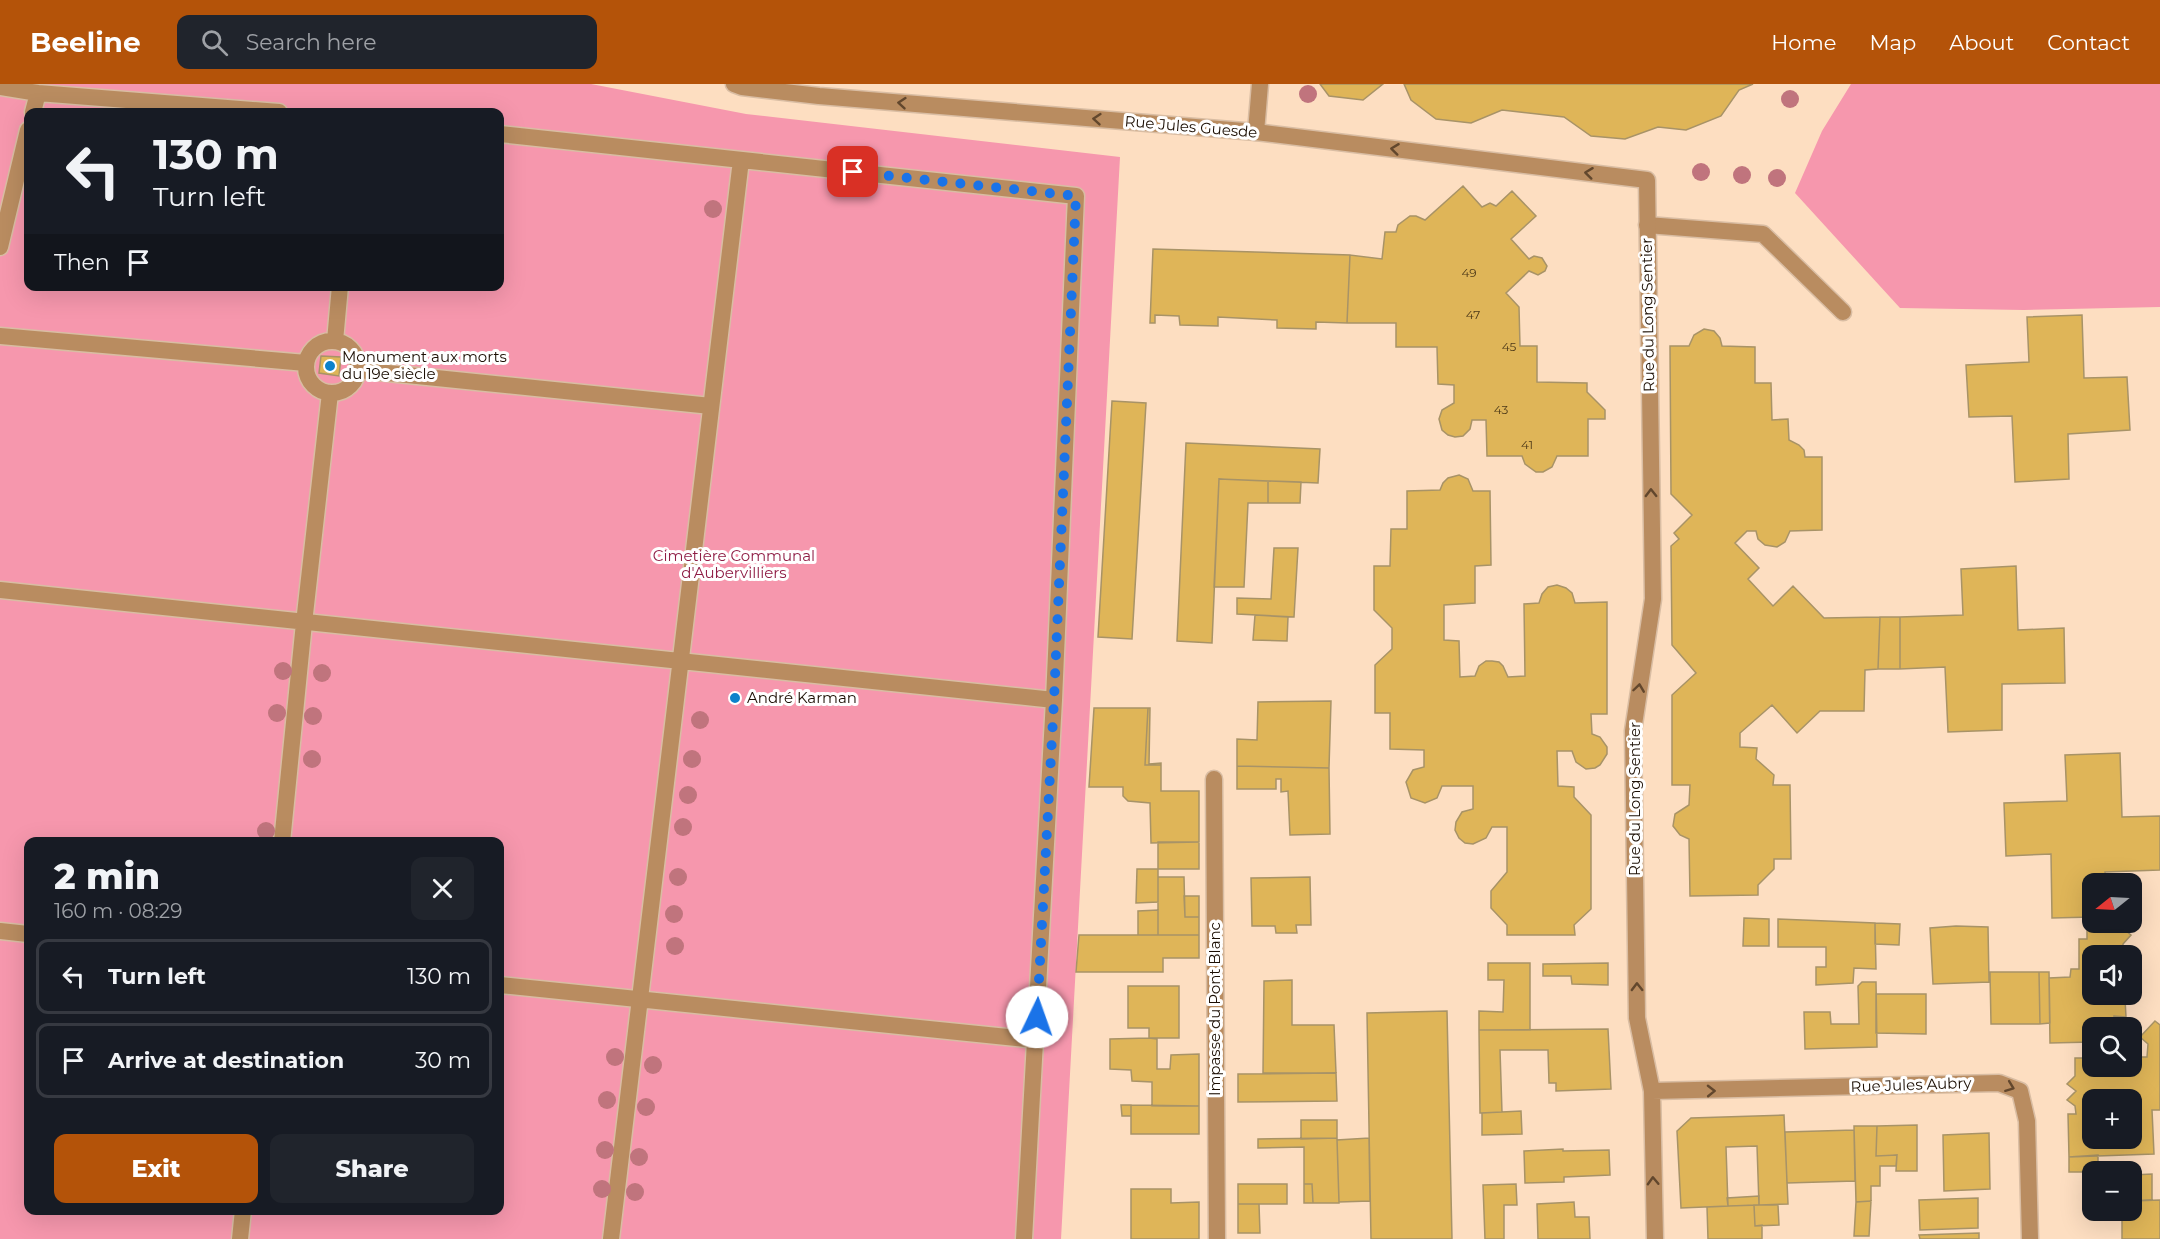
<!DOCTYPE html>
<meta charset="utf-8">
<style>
:root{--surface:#171b24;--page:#20242c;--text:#f1f3f6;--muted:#9ea1a6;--line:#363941;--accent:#b45309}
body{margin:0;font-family:Montserrat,sans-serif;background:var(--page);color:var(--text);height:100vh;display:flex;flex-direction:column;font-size:22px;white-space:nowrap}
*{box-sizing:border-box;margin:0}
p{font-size:20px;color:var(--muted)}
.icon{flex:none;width:33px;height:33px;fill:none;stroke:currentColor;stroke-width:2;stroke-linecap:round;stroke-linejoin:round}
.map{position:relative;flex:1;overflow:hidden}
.side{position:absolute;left:24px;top:753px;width:480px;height:378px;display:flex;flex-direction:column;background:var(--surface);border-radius:12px;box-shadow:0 6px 24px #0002}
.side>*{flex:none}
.banner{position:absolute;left:24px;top:24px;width:480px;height:183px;border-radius:12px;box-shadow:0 6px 24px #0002;background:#171b24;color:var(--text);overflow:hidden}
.needle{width:39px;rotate:252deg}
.tools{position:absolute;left:2082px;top:789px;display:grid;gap:12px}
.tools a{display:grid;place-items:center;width:60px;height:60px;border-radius:12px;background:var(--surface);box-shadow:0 6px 24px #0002;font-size:30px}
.pin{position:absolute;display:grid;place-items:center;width:51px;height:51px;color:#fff;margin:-26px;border-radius:12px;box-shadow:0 3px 9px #0006}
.me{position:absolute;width:66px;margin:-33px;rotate:3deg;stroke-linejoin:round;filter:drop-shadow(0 0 4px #0008)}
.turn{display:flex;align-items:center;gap:21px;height:126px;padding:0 30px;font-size:27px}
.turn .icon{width:78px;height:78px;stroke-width:2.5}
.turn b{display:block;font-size:42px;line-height:51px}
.then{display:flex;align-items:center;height:57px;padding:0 30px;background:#0003;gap:12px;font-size:22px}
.round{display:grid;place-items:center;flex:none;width:63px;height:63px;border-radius:12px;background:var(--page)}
.overview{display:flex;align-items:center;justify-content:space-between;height:102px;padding:0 30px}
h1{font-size:36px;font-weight:800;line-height:45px}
.button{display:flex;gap:12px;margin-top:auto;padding:12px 30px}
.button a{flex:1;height:69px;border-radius:12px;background:var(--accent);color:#fff;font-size:24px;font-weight:800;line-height:69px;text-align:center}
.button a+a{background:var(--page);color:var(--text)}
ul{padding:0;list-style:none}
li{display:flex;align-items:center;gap:18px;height:75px;margin:0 12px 9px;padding:0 18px;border:3px solid var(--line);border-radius:12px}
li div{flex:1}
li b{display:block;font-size:22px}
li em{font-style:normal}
header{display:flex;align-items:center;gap:36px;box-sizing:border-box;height:84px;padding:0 30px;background:var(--accent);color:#fff}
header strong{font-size:28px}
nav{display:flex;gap:33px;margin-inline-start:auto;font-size:21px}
.search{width:420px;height:54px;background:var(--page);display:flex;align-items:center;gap:15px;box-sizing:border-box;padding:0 21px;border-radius:12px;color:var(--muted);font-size:22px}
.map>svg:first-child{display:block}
</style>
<header>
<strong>Beeline</strong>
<div class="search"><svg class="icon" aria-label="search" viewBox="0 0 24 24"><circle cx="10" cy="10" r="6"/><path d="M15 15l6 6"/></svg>Search here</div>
<nav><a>Home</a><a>Map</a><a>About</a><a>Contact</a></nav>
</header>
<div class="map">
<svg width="2160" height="1155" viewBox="0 0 2160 1155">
<rect width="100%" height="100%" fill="#fddec1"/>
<!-- green -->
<path fill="#f697ad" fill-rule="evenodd" d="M0,0H591L746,30L1120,73L1061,1155H0ZM28,28H500V202H28ZM28,758H500V1126H28Z
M1851,0H2160V223L2024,226L1900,224L1795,109L1822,47Z"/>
<!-- building -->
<path fill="#dfb558" stroke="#a89367" stroke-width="1.5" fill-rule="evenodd" d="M1320,0H1383L1363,16L1329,12Z
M1404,0H1753L1739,6L1721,32L1686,46L1658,43L1625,55L1591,52L1564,33L1502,26L1471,39L1436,35L1411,16Z
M1463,102L1482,123L1490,119L1496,122L1512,107L1536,132L1511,155L1529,175L1534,172L1542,174L1547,182L1545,187L1538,191L1529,187L1506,209L1519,223L1520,262H1537V298L1587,299V308L1605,326V335H1588V372H1557L1552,383L1543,388H1536L1525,380L1522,372H1487L1486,336H1472L1470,345L1463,352L1455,353L1448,351L1442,346L1439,335L1442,326L1454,319V301L1438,300L1437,263H1396V239H1347L1350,171L1382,175L1385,148H1396L1398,141L1410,132H1416L1425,136Z
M1153,165L1350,171L1347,239L1316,238V245L1277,244V236L1218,233V242L1180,241L1179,232L1155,231V239H1150Z
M2082,231L2084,294L2127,293L2130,346L2068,350L2069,395L2015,398L2012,332L1969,333L1966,281L2029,278L2027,233Z
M1704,245L1714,247L1720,254L1722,262L1755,263V299H1771L1772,336L1788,335L1789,356L1799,361L1804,366L1805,373H1822V446L1790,447L1785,458L1777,463L1765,461L1758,455L1756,447H1747L1735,459L1759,484L1748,495L1773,522L1793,502L1824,534L1880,533L1878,585L1865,586L1864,627H1820L1797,649L1772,621L1740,649V663L1757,664L1756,675L1774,691L1773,701H1790L1791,775H1774V785L1758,801V811L1690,812L1689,755L1680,751L1673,742L1675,730L1689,721L1690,701H1672V611L1696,589L1672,561L1671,462L1679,455L1674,449L1692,431L1671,410L1670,262H1689L1694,251Z
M321,272L341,273L339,292L319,289Z
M1112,317L1146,319L1132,555L1098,553Z
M1186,359L1320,365L1318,399L1219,395L1212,559L1177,557Z
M1459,391L1468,395L1473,407H1490L1491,481L1475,482V519L1444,521V556L1459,557L1460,593L1475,592L1479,582L1486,577H1492L1499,578L1503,582L1508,593L1525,592L1524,520L1539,519L1542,510L1548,503L1557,501L1566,504L1572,509L1575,519L1607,518V630H1591L1592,650L1600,653L1607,663V670L1600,681L1595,684L1586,685L1576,678L1572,667H1557L1558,702L1574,703V713L1591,731V825L1574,841L1575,851H1507V841L1491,824V807L1507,788V743H1492L1486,754L1473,760L1465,759L1459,754L1455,746L1456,738L1462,728L1473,725V702H1442L1437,714L1425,719L1411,714L1406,698L1413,686L1424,683V666L1390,665V629H1375V581L1392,565V544L1374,526V482H1390L1391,445H1407V407L1440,406L1443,399L1448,394Z
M1219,395L1268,397V419H1248L1244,503H1214Z
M1268,397L1301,398L1300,419H1268Z
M1274,464H1298L1294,533L1237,530V514L1271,515Z
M2016,482L2018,546L2064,544L2065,599L2002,600V646L1948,648L1945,583L1900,585V533L1963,531L1961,485Z
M1255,531L1288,533L1287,557L1253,556Z
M1880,533H1900V585H1878Z
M1331,617L1329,684L1237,682V655L1257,656L1258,618Z
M1094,624H1148L1145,681H1161V707H1199V758L1151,759L1150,719L1128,717L1123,712V703H1089Z
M1148,624H1150L1149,680L1161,679V681H1145Z
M2120,669L2122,733L2160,732V786L2105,788L2106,800H2092V833L2052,834L2051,770L2006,772L2004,719L2067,717L2065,671Z
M1237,682L1329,684L1330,750L1290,751L1288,707L1281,708V695H1276V705H1237Z
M1158,758H1199V785H1158Z
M1137,785H1158V818L1136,819Z
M1158,793H1184L1185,833H1199V851H1158Z
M1310,793L1311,841H1296L1297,849H1276L1275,842H1252L1251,794Z
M1184,812H1199V833H1185Z
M1158,826V851H1138V827Z
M2087,833H2092V838H2115L2131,851L2123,860V872H2092V910H2123V914L2125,915L2126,933L2114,932V940L2118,944H2092V958L2050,959L2049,894L2070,893L2071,885H2079V855H2087Z
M1744,834L1769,835V862H1743Z
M1778,835L1875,839L1876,885L1854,884L1853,899L1816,901V883H1826V863H1778Z
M1875,839L1900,840L1899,861L1875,860Z
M1956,842L1988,843L1989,898L1933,900L1930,844Z
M1079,851H1199V874H1163V888H1076Z
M1488,879H1530V946H1479V927L1503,928L1504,896H1488Z
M1608,879V901L1572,900L1571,892H1543V880Z
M1990,888H2039L2040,940H1991Z
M2039,888H2049L2050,939L2040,940Z
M1292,896V941H1334L1336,989H1263L1264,897Z
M1862,898H1876L1877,963L1805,965L1804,928H1830L1831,940H1859L1858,902Z
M1128,902H1179V954H1149V944H1128Z
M1876,910H1926V950L1876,949Z
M1447,927L1452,1155H1371L1367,929Z
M2155,937L2160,941V1026H2152L2154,1070L2069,1073L2068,1030H2076L2075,1022L2067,1016L2076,1007L2067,1000L2075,992V974H2092V982H2132V973H2147L2148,960L2140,953ZM2092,1016H2132V1054H2092Z
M1608,945L1611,1005L1556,1007V999H1549L1548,966H1500L1502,1028L1480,1029L1479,946Z
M1149,954L1157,955V985H1170L1171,971L1199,970V1022H1152V998L1132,997L1131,986L1110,985V955Z
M1336,989L1337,1017L1238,1018V990Z
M1121,1021H1131V1032H1122Z
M1131,1021L1199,1022V1050H1131Z
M1521,1027L1522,1050L1482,1051V1029Z
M1784,1031L1788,1120L1759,1121L1757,1062L1726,1063L1728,1122L1681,1124L1677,1047L1691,1034Z
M1301,1036H1337V1054L1301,1055Z
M1917,1041V1087H1896L1897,1071L1876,1072L1877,1042Z
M1854,1042H1877L1876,1072L1897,1071L1896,1082H1880V1102H1871V1117L1856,1118Z
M1854,1046L1855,1097L1787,1099L1785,1048Z
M1989,1049L1990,1105L1944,1107L1943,1051Z
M1337,1054L1339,1119H1313L1312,1100H1304V1063L1258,1064V1055Z
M1369,1054L1370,1117L1339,1118L1337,1056Z
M1563,1065V1067L1609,1066L1610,1091L1564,1093V1098L1525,1099L1524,1067Z
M2098,1071V1088H2069V1073Z
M2130,1083V1088H2109V1084Z
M2152,1090V1116L2132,1117V1091Z
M1238,1100H1287V1120H1238Z
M1304,1100H1312L1313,1119H1304Z
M1516,1100L1517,1121H1504V1155H1485L1483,1101Z
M1131,1105H1171V1119L1199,1118V1155H1131Z
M1759,1112V1121L1728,1122L1727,1114Z
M1978,1114V1144L1920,1146L1919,1116Z
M2160,1116V1155H2122V1126H2132V1117Z
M1871,1117L1869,1152H1854L1856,1118Z
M1574,1118L1575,1133H1589L1590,1155H1538L1537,1120Z
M1238,1120H1259L1260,1149H1238Z
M1754,1121L1755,1142L1762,1141V1155H1708L1707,1123Z
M1754,1121H1778L1779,1141L1755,1142Z
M1979,1149V1155H1920L1919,1151Z"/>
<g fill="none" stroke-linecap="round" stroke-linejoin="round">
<defs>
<path id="service" d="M0,3L38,9L279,28
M33,28L38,9
M500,50L1076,112L1054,616L1024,1155
M1647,141L1763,150L1843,228
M0,163L28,46
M0,252L306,279
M306 283a26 26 0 1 1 52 0a26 26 0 1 1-52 0Z
M335,257L340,202
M358,286L711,322
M0,506L1054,616
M282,758L304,539L330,309
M0,847L28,850
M500,901L1036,956
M240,1155L243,1126
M611,1155L741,76"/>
<path id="pedestrian" d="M1256,48L1260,0"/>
<path id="minor" d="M734,0L742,3L819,12L1256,48L1647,96L1653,515L1633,647L1637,934L1652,1007L1655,1155
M1214,695L1217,1155
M1652,1007L1999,999L2020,1007L2027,1037L2030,1155"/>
</defs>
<!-- service casing -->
<use href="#service" stroke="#d9bda3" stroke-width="19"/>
<!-- pedestrian casing -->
<use href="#pedestrian" stroke="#d9bda3" stroke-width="19"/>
<!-- minor casing -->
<use href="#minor" stroke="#d9bda3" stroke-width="19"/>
<!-- service -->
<use href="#service" stroke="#b98c60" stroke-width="16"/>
<!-- pedestrian -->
<use href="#pedestrian" stroke="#b98c60" stroke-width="16"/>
<!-- minor -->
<use href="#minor" stroke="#b98c60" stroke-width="16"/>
</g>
<!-- trees -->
<g fill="#c0747d">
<circle cx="1308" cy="10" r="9"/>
<circle cx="1790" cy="15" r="9"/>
<circle cx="1701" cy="88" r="9"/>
<circle cx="1742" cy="91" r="9"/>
<circle cx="1777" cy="94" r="9"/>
<circle cx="713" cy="125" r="9"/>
<circle cx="283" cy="587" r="9"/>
<circle cx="322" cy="589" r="9"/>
<circle cx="277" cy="629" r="9"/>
<circle cx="313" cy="632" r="9"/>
<circle cx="700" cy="636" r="9"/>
<circle cx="312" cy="675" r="9"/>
<circle cx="692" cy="675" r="9"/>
<circle cx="688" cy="711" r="9"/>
<circle cx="683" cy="743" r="9"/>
<circle cx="266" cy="747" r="9"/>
<circle cx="678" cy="793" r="9"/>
<circle cx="674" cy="830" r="9"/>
<circle cx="675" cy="862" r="9"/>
<circle cx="615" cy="973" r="9"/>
<circle cx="653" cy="981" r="9"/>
<circle cx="607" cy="1016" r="9"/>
<circle cx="646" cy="1023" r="9"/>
<circle cx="605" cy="1066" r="9"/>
<circle cx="639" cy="1073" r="9"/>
<circle cx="602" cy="1105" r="9"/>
<circle cx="635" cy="1108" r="9"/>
</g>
<!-- one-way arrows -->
<defs><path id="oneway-chevron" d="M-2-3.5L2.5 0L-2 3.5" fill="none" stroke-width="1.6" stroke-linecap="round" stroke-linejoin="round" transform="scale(1.5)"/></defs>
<g stroke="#62472d">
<use href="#oneway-chevron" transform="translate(902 19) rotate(-175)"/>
<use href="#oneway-chevron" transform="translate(1097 35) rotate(-175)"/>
<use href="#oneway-chevron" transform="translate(1395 65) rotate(-173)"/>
<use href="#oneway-chevron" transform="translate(1589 89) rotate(-173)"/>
<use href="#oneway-chevron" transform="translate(1651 409) rotate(-91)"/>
<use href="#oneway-chevron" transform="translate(1639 604) rotate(-82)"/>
<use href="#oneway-chevron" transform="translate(1637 903) rotate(-91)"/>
<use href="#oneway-chevron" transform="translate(2010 1003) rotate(21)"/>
<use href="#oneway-chevron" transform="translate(1711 1007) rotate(-1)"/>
<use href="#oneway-chevron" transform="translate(1653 1097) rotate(-92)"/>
</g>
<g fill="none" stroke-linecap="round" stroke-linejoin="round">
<!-- route -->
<path stroke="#1a73e8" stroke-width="10" stroke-dasharray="0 18" d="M853,88L1076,112L1054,616L1037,933"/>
</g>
<!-- markers -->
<g fill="#0d82cb" stroke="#fff" stroke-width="2">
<circle cx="330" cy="282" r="6"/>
<circle cx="735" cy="614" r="6"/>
</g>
<g text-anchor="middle" stroke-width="6" stroke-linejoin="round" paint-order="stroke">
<!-- number labels -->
<g font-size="12" fill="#4c3818">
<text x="1469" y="193">49</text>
<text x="1473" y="235">47</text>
<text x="1509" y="267">45</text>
<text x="1501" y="330">43</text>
<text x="1527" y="365">41</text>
</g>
<!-- street labels -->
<g font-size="15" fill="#1b0e03" stroke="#fff">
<text transform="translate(1191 43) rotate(5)" y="5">Rue Jules Guesde</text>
<text transform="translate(1648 231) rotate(-91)" y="5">Rue du Long Sentier</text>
<text transform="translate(1635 715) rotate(-90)" y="5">Rue du Long Sentier</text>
<text transform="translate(1215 925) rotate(-90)" y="5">Impasse du Pont Blanc</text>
<text transform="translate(1911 1001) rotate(-2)" y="5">Rue Jules Aubry</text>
</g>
<!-- poi labels -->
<g font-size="15" fill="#1b0e03" stroke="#fff" text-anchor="start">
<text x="342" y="278">Monument aux morts<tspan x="342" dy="17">du 19e siècle</tspan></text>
<text x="747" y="619">André Karman</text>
</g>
<!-- park labels -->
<g font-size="15" fill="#8f1d45" stroke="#fff">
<text x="734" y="477">Cimetière Communal<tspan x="734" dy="17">d'Aubervilliers</tspan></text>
</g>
</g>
</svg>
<div class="tools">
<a><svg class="needle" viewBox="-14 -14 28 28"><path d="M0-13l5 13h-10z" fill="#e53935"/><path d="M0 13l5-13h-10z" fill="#9ea1a6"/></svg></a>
<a><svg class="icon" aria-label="sound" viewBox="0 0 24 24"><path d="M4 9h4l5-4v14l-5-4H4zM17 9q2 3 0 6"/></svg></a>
<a><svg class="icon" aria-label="search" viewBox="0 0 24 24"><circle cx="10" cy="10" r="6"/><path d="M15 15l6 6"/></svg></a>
<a>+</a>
<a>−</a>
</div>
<div class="pin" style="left:853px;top:88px;background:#d93025"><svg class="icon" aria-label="arrive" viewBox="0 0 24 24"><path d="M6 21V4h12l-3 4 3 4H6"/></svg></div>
<svg class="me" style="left:1037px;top:933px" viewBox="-20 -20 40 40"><circle r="19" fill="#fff"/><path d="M0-13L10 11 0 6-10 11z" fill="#1a73e8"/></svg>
<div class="banner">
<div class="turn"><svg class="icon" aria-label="left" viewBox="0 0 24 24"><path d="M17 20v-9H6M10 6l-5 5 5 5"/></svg><div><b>130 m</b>Turn left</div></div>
<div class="then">Then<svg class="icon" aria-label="arrive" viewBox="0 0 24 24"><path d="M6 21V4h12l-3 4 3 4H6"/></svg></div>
</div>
<section class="side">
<div class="overview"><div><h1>2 min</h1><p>160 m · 08:29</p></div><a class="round"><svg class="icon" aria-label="close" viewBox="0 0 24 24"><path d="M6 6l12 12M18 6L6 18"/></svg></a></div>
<ul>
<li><svg class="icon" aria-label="left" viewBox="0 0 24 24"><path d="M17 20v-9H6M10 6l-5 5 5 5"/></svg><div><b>Turn left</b></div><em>130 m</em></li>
<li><svg class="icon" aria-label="arrive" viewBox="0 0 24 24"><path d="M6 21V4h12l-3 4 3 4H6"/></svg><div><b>Arrive at destination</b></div><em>30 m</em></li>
</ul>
<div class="button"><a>Exit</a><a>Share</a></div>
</section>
</div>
